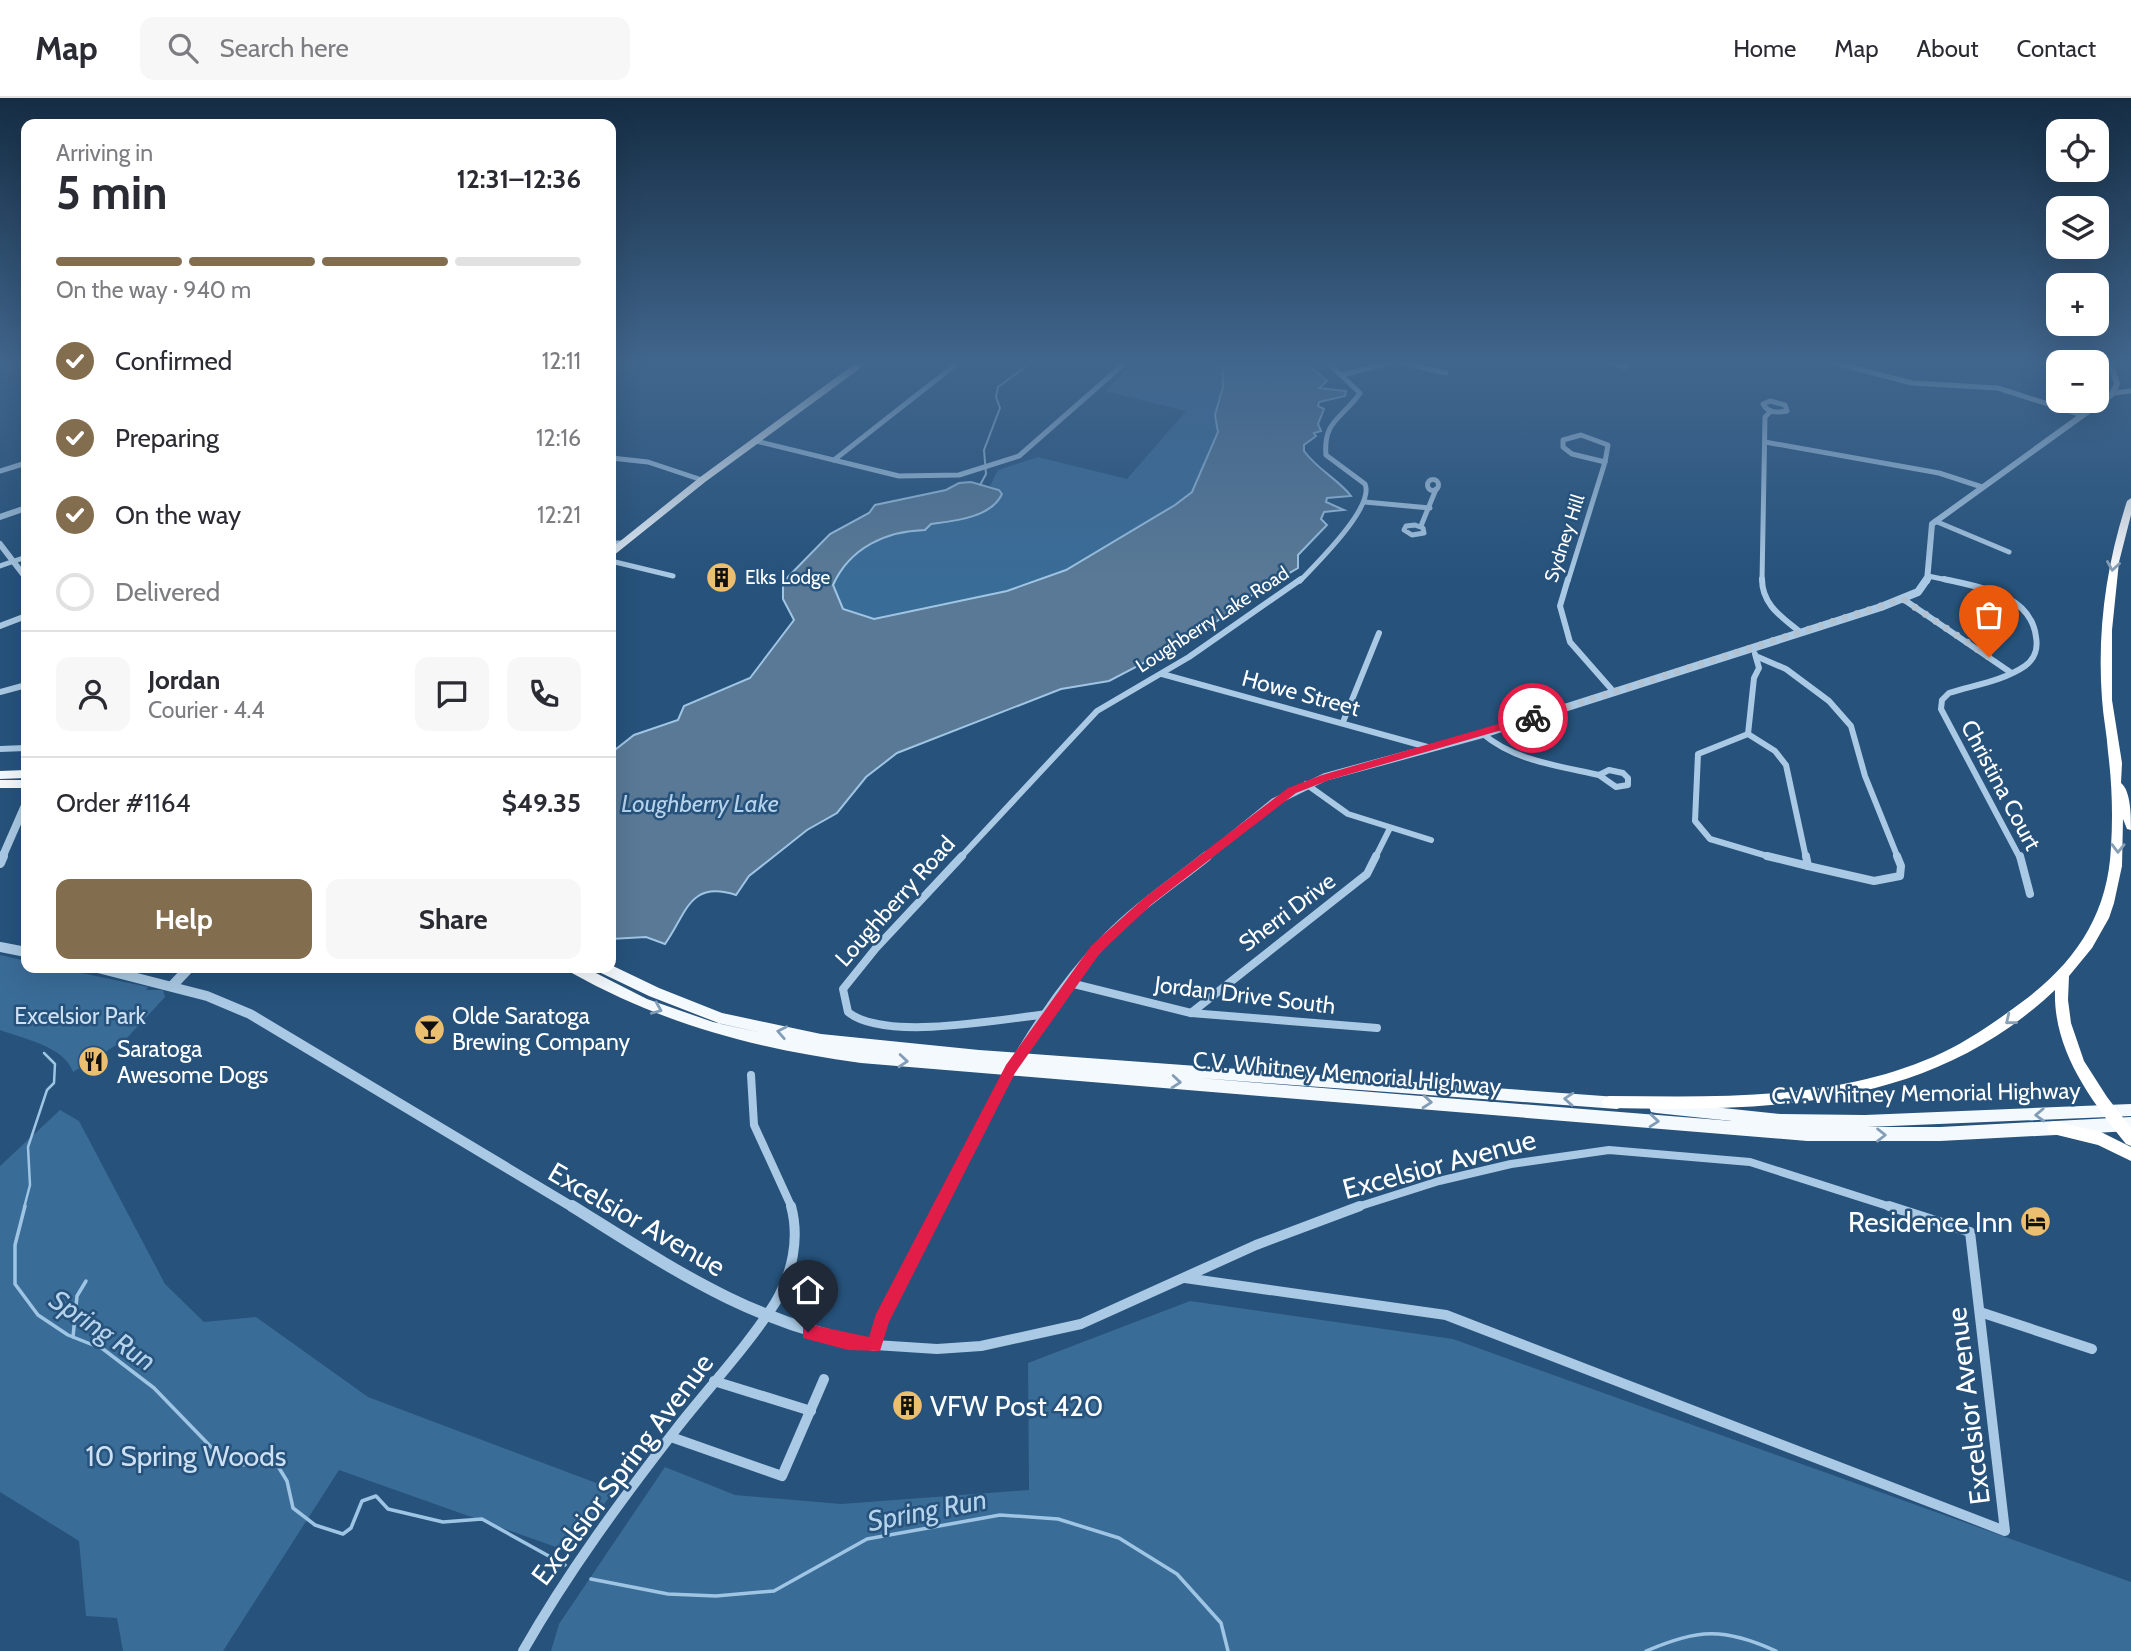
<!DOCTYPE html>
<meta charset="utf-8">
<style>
body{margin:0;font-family:Cabin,sans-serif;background:#f7f7f7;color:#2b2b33;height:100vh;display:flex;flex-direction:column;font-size:26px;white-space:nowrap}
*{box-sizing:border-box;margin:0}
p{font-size:23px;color:#7c7c81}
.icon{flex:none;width:38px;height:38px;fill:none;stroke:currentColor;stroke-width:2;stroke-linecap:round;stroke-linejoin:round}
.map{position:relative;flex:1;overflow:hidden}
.drawer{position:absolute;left:21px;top:21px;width:595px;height:854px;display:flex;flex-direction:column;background:#fff;border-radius:14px;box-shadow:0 7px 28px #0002}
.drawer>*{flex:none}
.fabs{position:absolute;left:2046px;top:21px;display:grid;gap:14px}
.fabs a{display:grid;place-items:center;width:63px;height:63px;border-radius:14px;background:#fff;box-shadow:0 7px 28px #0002;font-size:35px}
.pin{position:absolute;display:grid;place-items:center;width:60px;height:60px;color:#fff;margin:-72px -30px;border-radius:50% 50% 50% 0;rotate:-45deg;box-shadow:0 0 7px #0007}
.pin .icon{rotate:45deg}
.courier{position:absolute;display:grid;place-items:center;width:70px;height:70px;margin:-35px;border:5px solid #e11d48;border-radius:50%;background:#fff;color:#222;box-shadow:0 2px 9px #0007}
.head em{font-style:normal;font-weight:800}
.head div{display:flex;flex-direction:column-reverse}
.head{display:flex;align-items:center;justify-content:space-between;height:119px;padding:0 35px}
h1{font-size:46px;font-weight:800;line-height:52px}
.bar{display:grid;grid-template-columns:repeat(4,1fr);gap:10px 7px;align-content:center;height:84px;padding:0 35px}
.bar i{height:9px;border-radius:5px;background:#e1e1e2}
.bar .on{background:#826d4e}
.bar p{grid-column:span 4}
.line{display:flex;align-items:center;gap:18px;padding:0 35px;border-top:2px solid #e1e1e2}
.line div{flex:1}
.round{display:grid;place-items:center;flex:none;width:74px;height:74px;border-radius:14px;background:#f7f7f7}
ol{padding:0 35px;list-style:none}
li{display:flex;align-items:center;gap:21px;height:77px}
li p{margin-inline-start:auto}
li .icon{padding:7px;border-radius:50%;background:#826d4e;color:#fff;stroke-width:4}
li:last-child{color:#7c7c81}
li i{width:38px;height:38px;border:4px solid #e1e1e2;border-radius:50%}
.action{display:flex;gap:14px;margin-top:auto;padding:14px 35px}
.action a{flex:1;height:80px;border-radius:14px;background:#826d4e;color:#fff;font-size:28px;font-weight:800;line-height:80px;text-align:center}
.action a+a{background:#f7f7f7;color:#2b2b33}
header{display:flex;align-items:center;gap:42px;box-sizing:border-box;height:98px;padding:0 35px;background:#fff;border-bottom:2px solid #e1e1e2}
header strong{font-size:33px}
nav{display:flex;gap:38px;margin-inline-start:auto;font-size:24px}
.search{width:490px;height:63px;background:#f7f7f7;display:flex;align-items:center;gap:18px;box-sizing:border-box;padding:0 24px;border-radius:14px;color:#7c7c81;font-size:26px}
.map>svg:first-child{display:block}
.green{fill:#3a6c98}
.water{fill:#597996;stroke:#9fc5e4;stroke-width:2}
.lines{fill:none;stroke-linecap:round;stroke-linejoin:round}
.stream-far2{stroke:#9fc5e4;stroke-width:2}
.stream-far1{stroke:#9fc5e4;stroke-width:2.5}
.stream{stroke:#9fc5e4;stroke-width:3.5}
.minor-far3{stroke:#aac9e4;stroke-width:5}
.minor-far2{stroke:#aac9e4;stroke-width:6}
.minor-far1{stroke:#aac9e4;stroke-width:8}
.minor{stroke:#aac9e4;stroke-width:10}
.tertiary-far3{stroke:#aac9e4;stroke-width:6}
.tertiary-far2{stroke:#aac9e4;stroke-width:8}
.tertiary-far1{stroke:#aac9e4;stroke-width:10}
.tertiary{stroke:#aac9e4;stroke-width:12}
.primary{stroke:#eaf3fc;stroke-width:7}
.trunk{fill:#f4f9fe;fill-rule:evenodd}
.motorway{fill:#fff;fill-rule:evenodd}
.oneway{stroke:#88a0b6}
.oneway2{stroke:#839db6}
.route{fill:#e11d48}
.done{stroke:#b3c2d1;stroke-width:7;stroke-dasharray:0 12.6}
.labels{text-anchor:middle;stroke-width:5;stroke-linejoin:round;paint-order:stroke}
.far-street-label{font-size:19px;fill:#fff;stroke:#26527b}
.far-poi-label{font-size:19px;fill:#fff;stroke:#26527b;text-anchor:start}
.street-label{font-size:23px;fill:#fff;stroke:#26527b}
.park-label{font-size:23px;fill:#cde1f3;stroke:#26527b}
.poi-label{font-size:23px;fill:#fff;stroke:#26527b;text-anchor:start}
.water-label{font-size:24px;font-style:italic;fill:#b5d3ec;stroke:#26527b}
.near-street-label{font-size:28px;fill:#fff;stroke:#26527b}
.near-poi-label{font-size:28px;fill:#fff;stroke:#26527b;text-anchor:end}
.near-water-label{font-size:28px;font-style:italic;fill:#b5d3ec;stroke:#26527b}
.near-park-label{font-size:28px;fill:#cde1f3;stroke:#26527b}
</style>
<header>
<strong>Map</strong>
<div class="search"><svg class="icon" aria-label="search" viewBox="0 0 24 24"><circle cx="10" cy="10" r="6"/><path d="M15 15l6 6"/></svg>Search here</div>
<nav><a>Home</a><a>Map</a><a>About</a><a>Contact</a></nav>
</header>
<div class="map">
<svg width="2131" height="1553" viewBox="0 0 2131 1553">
<rect width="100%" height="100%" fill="#26527b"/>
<!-- green -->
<g class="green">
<path d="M1134,264H1222L1223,289L1215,317L1219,334L1192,394L1175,407L1066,472L1007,493L874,521L843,511L833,487C861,426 928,432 982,415L999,392L990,388L998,372L1038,359L1127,381L1186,313L1105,293Z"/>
<path d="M0,857L26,863V870H58L148,889L146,892H163L165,899L126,941L73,974C64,948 24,941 0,932Z"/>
<path d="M60,1012L79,1023L165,1186L204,1224L256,1219L368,1299L615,1392L567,1453L339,1372L223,1553H123L117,1520L86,1518L79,1443L0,1394V1068Z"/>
<path d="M1190,1203L1453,1241L2131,1484V1553H551L559,1526L665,1369L735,1397L841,1406L1029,1392L1028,1265Z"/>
</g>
<!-- water -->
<path class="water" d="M1222,264H1305L1327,283L1319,290L1346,293L1345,298L1319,304L1318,308L1324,311L1318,326L1321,333L1314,335L1316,338L1304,347V353C1318,372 1339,382 1351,398L1327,400L1326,404L1344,412L1324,414L1321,421L1327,427L1298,457V470L1255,495L1201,535L1109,583L1061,591L897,655L866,679L837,715L807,732L749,778L736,797C689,782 687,815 665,846L646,839L611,841V655L634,637L678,622L684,608L750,580L794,522L783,501V484L830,436L869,415L875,407L946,392L959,385L971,384L999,392L1002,396C991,420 953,423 931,426L925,432C887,433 850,449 833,487L843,511L874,521L1007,493L1066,472L1175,407L1192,394L1218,334L1215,317L1223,289Z"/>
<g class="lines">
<!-- stream-far2 -->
<path class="stream-far2" d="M980,387L986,376L984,352L1000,310L996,299L998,289L1032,264"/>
<!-- stream-far1 -->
<path class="stream-far1" d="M24,1110L30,1087L28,1049L47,992L54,985L55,966L44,955"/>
<!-- stream -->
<g class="stream">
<path d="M25,1108L15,1147V1186L38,1217L68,1237L103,1251L154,1290L214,1352L236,1367L276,1365L287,1383L293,1410L315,1427L343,1436L351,1430L362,1403L376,1398L388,1411L443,1424L482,1421L565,1467"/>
<path d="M73,1239L77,1198L86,1183"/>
<path d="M591,1481L668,1496L716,1498L774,1493L867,1441L1000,1417L1058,1421L1119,1440L1177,1476L1221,1525L1228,1553"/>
<path d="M1646,1553C1699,1531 1723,1529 1776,1553"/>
</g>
<!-- minor-far3 -->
<g class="minor-far3">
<path d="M1398,264L1446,275"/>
<path d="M1611,264L1624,269L1632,264"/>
<path d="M1831,264L1912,285L1998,290L2082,317"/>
<path d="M1342,277L1392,264"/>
<path d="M2113,295L2131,293"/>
<path d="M1770,303L1785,307L1787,313C1777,315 1768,315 1763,306Z"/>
<path d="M1581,337L1608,347L1605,364L1572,356L1563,349V342Z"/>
<path d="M756,343L899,378L959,377L1019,358L1126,264"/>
<path d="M1765,344L1939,375L1982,389"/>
<path d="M611,360L648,364L702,382"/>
<path d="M834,362L959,264"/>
<path d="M0,373L26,365"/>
<circle cx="1433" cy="387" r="5.5"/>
<path d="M1365,404L1430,410"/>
<path d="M1935,423L2009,454"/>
<path d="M1415,427L1423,430L1424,435L1412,437L1404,432L1406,428Z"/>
<path d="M1421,428L1436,391"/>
<path d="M611,445H621"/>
<path d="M611,463L673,478"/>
<path d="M0,468L26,459"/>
<path d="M1928,478L1952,483"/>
<path d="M1300,483C1316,466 1375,409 1365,386L1326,357C1323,322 1343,320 1360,295L1327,264"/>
<path d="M1568,483L1605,364"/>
<path d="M1762,483L1765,319L1771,313"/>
</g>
<!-- minor-far2 -->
<g class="minor-far2">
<path d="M1568,481L1560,508L1570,544L1613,593"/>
<path d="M1762,481C1762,507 1782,519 1800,534"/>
<path d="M1944,481C1979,489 2031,496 2036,539C2038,550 2035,561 2025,568C2003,583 1974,587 1949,595L1942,602L1941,611L2020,760"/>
<path d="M1903,501L2010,574"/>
<path d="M0,528L26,518"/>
<path d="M1758,559L1786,571L1829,603L1851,628L1865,678L1898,760"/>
<path d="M1162,576L1431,650"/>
<path d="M0,594L26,587"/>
<path d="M1343,624L1379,535"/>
<path d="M1483,636C1515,663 1559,668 1599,677"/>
<path d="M1748,636L1754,580L1759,570L1755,556"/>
<path d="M0,651L26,650"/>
<path d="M1609,672L1623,675L1628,680V687L1616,689L1599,677Z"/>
<path d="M1306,686L1348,716L1431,742"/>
<path d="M960,760L1097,613L1189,559L1301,481"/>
<path d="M1375,760L1389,732"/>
<path d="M1774,760L1710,741L1695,723L1698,656L1748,636L1775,653L1786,667L1806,760"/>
</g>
<!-- minor-far1 -->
<g class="minor-far1">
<path d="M962,758L876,850L843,891L848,914C885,944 1000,921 1048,916"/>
<path d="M1767,758L1808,768"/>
<path d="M1806,758L1808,768"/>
<path d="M2020,758L2030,796"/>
<path d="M1808,768L1874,783L1900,778L1901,768L1897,758"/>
<path d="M1070,885L1191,915L1377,930"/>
<path d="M1191,915L1367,776L1376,758"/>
<path d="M751,977L754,1027L792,1110"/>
<path d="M1354,1110L1439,1083L1511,1066L1609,1052L1750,1064L1894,1110"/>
</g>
<!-- minor -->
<g class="minor">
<path d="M1185,1180L1446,1217L2005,1433L1970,1134L1889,1108"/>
<path d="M1980,1214L2092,1251"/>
<path d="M875,1247L937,1251L981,1248L1081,1226L1256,1147L1360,1108"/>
<path d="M714,1283L811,1313"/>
<path d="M671,1339L782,1378L824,1281"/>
<path d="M523,1553C568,1474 621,1402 677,1330C709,1289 747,1249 775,1205C792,1176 800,1141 791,1108"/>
</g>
<!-- tertiary-far3 -->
<g class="tertiary-far3">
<path d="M0,419L26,410"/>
<path d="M0,446L26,480"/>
<path d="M1927,483L1932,426L2112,296L2117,286L2110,264"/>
</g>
<!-- tertiary-far2 -->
<g class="tertiary-far2">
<path d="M2,760L26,705"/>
<path d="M1205,760L1274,704L1325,679L1483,636L1881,509L1918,494L1927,481"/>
</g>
<!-- tertiary-far1 -->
<g class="tertiary-far1">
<path d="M0,765L3,758"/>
<path d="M0,849L26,854"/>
<path d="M98,870L207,898L250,916L574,1110"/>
<path d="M172,888L189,870"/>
<path d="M939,1110C986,1017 1034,914 1108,839C1137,809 1175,784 1207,758"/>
</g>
<!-- tertiary -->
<path class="tertiary" d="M572,1108C673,1171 755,1228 875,1247L882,1221L940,1108"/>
<!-- primary -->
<path class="primary" d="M611,455L702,382L863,264"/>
<!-- trunk -->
<g class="trunk">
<path d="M26,672V680L0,681V673Z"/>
<rect x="0" y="682" width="26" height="8"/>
<path d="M611,867L659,890L722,915L821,936L979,952L1617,999L1622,1001L1624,1005L1622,1009L1617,1011L1199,980L1732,1023L1656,1015L1651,1014L1649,1009L1651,1004L1656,1003L1781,1016L1865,1017L2131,1006V1018L1867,1029H1940L2131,1019V1033L1940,1043H1807L861,965C754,950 665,927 570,874L568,870H586L647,901L713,924L809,945L721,926L649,898L599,874L597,870H611Z"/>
</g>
<!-- motorway -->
<g class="motorway">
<path d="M2131,400V417L2119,464L2112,532V602L2122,665L2121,685C2131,693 2131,718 2131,732L2127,731L2123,721L2122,768L2114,805L2109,820L2092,850L2069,878L2068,902L2071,925L2084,963L2107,999L2131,1030V1048L2126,1046C2090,1001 2053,952 2055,892C1929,1011 1771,1013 1609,1010L1604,1008L1602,1004L1604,1000L1609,998C1717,999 1831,1003 1933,959C1965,945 1994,925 2022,904C2076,864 2108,816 2111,749C2113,718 2112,685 2108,654C2107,636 2103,619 2102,601C2097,534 2106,467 2127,403Z"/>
<path d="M2054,1023L2101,1034L2131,1049V1063L2098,1047L2049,1035L2047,1030L2049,1025Z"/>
</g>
</g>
<!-- one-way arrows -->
<defs><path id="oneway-chevron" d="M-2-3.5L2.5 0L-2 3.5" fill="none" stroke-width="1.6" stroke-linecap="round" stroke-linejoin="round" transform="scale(1.75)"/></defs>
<g class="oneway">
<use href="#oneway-chevron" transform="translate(2113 468) rotate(99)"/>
<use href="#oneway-chevron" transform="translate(2118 750) rotate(91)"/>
<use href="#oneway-chevron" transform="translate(2010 922) rotate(141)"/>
</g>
<g class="oneway2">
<use href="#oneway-chevron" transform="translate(657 911) rotate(23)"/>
<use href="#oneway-chevron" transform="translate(782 934) rotate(-169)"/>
<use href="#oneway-chevron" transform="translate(903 963) rotate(5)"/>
<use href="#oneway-chevron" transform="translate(1176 984) rotate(5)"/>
<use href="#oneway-chevron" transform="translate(1569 1001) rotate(-176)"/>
<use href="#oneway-chevron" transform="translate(1427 1004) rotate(5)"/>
<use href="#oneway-chevron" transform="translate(2040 1017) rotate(178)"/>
<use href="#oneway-chevron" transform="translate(1654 1023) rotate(5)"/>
<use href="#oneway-chevron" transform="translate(1881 1037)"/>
</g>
<!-- sky -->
<linearGradient id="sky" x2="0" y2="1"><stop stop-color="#152d44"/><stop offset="0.55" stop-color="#41668d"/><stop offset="1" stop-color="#41668d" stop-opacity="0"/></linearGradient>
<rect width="2131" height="481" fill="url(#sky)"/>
<!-- route -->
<path class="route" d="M1533,616L1538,620L1536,622L1329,682L1296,695L1152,806L1100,855L1015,975L889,1224L880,1253L848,1252L803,1240V1229L808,1226L869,1239L876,1216L1006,967L1091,848L1144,800L1288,690L1322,677Z"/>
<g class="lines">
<!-- done -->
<path class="done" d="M1533,620L1903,501L1989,559"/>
</g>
<!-- icons -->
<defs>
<symbol id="building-disc" viewBox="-11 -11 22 22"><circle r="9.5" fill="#ecbe70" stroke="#26527b"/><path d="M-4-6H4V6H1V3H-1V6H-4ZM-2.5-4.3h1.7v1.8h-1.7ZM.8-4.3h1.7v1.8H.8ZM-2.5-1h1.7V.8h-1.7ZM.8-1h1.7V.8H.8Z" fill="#111"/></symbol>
<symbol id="bar-disc" viewBox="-11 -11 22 22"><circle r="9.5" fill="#ecbe70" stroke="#26527b"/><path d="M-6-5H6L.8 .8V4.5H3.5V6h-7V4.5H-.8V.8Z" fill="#111"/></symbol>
<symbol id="restaurant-disc" viewBox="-11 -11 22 22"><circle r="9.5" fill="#ecbe70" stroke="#26527b"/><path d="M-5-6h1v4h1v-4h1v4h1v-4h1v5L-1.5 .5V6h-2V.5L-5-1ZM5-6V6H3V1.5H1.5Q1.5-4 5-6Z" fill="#111"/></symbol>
<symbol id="hotel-disc" viewBox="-11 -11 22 22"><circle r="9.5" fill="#ecbe70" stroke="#26527b"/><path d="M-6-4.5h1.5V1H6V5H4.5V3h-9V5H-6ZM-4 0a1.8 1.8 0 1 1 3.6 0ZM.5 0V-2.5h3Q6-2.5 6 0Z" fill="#111"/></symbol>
</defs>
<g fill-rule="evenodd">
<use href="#building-disc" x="704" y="462" width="35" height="35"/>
<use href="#bar-disc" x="412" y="914" width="35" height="35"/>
<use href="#restaurant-disc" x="76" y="946" width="35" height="35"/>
<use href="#hotel-disc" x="2018" y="1106" width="35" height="35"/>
<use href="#building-disc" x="890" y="1290" width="35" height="35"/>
</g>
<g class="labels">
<!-- far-street labels -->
<g class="far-street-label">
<text transform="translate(1564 440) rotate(-72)" y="7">Sydney Hill</text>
<text transform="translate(1212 521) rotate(-33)" y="7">Loughberry Lake Road</text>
</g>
<!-- far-poi labels -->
<g class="far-poi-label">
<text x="745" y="486">Elks Lodge</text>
</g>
<!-- street labels -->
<g class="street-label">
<text transform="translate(1301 595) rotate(15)" y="8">Howe Street</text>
<text transform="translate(2001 687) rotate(62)" y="8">Christina Court</text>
<text transform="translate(895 803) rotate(-48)" y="8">Loughberry Road</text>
<text transform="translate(1287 814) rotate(-37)" y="8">Sherri Drive</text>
<text transform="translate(1245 897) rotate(7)" y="8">Jordan Drive South</text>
<text transform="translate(1347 975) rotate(5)" y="8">C.V. Whitney Memorial Highway</text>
<text transform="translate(1926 995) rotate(-1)" y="8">C.V. Whitney Memorial Highway</text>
</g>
<!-- park labels -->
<g class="park-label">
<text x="80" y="926">Excelsior Park</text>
</g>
<!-- poi labels -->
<g class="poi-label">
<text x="452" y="926">Olde Saratoga<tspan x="452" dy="26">Brewing Company</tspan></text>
<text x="117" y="959">Saratoga<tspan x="117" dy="26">Awesome Dogs</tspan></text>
</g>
<!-- water labels -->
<g class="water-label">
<text x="700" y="714">Loughberry Lake</text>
</g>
<!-- near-street labels -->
<g class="near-street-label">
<text transform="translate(1439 1066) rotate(-15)" y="10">Excelsior Avenue</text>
<text transform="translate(637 1121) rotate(30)" y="10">Excelsior Avenue</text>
<text transform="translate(1968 1308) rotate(-97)" y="10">Excelsior Avenue</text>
<text transform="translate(622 1371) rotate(-53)" y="10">Excelsior Spring Avenue</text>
</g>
<!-- near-poi labels -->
<g class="near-poi-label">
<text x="2013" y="1134">Residence Inn</text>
<text x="930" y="1318" text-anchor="start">VFW Post 420</text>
</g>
<!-- near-water labels -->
<g class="near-water-label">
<text transform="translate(103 1232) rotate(34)" y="10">Spring Run</text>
<text transform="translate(927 1412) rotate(-11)" y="10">Spring Run</text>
</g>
<!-- near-park labels -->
<g class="near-park-label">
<text x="186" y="1368">10 Spring Woods</text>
</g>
</g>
</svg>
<div class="fabs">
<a><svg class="icon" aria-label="locate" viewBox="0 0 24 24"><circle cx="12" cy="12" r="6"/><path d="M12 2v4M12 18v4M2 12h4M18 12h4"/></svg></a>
<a><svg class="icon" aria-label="layers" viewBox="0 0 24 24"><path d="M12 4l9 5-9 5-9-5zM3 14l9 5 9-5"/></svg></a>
<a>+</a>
<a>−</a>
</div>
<div class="pin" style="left:1989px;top:559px;background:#ea580c"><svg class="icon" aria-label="bag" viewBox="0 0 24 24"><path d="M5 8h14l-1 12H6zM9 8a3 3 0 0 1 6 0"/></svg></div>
<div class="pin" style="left:808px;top:1234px;background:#1f2937"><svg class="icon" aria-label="home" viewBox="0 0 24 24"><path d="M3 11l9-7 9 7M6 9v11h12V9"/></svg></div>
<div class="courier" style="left:1533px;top:620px"><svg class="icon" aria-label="bike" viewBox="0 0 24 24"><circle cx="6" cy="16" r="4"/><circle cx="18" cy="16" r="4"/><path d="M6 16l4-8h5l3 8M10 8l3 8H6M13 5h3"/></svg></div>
<section class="drawer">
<div class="head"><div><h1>5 min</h1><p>Arriving in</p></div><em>12:31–12:36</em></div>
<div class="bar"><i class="on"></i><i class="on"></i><i class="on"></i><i></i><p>On the way · 940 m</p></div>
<ol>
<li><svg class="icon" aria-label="check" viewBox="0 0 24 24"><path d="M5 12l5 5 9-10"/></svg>Confirmed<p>12:11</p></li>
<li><svg class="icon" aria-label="check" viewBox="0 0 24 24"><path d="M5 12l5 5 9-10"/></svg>Preparing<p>12:16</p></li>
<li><svg class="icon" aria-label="check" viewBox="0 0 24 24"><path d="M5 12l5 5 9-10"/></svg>On the way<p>12:21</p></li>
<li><i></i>Delivered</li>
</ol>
<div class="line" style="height:126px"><a class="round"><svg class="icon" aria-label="person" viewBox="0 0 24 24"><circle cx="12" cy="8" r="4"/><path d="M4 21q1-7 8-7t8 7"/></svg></a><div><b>Jordan</b><p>Courier · 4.4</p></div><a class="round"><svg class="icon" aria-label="chat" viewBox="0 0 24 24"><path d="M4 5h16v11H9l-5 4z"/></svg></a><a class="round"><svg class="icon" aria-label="phone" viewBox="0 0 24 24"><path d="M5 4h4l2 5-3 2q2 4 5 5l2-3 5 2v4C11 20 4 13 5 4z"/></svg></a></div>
<div class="line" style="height:91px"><div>Order #1164</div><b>$49.35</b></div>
<div class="action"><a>Help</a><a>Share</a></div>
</section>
</div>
